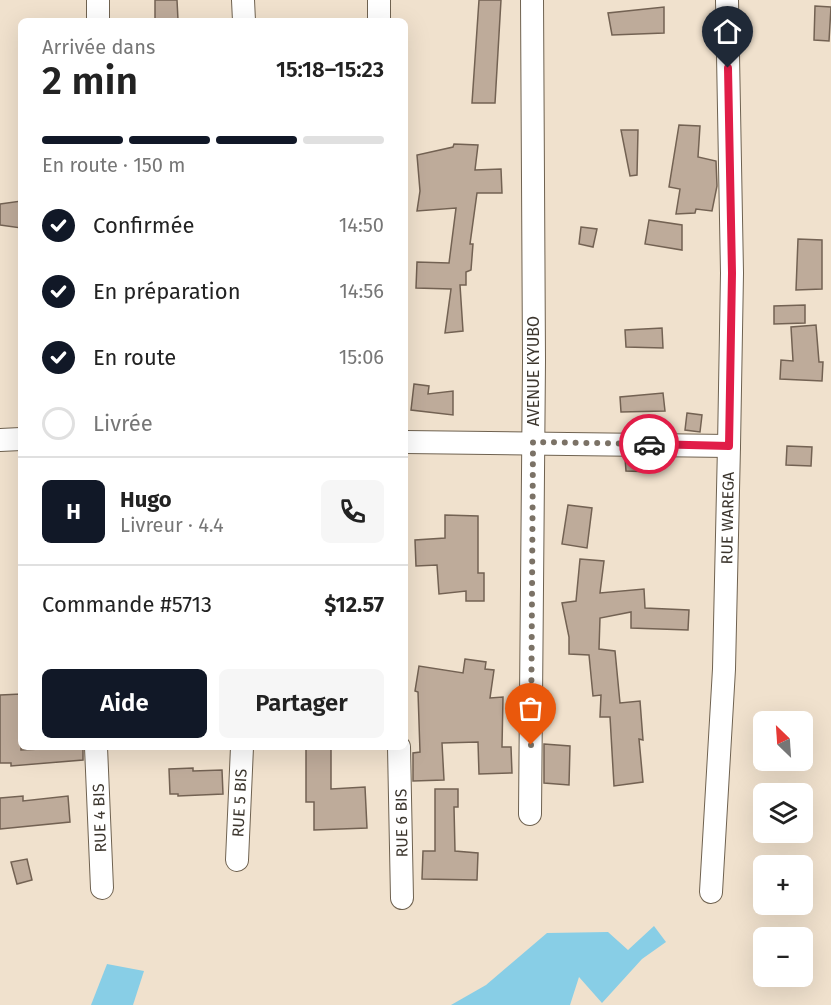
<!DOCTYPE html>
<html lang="fr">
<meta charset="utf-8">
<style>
body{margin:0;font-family:"Fira Sans",sans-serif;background:#f6f6f6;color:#222;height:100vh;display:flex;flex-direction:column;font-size:22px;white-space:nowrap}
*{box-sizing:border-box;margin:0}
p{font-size:20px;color:#767676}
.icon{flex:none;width:33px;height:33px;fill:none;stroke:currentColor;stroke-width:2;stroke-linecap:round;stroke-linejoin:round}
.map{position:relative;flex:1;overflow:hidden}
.sheet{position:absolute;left:18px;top:18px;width:390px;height:732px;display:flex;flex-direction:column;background:#fff;border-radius:9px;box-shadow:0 6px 24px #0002}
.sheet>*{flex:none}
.needle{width:39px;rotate:335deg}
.buttons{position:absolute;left:753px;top:711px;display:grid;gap:12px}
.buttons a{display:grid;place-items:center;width:60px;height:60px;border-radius:9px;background:#fff;box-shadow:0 6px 24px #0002;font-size:30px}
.pin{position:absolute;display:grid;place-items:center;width:51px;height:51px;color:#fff;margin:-62px -26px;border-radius:50% 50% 50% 0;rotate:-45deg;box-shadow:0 0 6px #0007}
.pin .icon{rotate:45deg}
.courier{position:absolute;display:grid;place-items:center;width:60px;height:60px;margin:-30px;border:4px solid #e11d48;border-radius:50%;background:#fff;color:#222;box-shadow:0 2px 8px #0007}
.head em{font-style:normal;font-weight:600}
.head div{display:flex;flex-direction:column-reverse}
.head{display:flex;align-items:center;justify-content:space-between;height:102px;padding:0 24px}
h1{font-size:39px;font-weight:600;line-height:45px}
.bar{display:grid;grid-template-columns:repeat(4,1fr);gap:9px 6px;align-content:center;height:72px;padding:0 24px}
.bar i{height:8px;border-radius:4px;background:#e0e0e0}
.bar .current{background:#111827}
.bar p{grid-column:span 4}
.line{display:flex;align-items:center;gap:15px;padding:0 24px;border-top:2px solid #e0e0e0}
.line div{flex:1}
.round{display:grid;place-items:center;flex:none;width:63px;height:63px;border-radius:9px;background:#f6f6f6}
ol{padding:0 24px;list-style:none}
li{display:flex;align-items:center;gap:18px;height:66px}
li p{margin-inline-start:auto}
li .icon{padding:6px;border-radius:50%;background:#111827;color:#fff;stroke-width:4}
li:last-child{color:#767676}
li i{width:33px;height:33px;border:3px solid #e0e0e0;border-radius:50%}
.primary-button{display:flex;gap:12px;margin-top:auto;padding:12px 24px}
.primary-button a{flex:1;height:69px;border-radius:9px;background:#111827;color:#fff;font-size:24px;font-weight:600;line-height:69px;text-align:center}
.primary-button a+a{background:#f6f6f6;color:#222}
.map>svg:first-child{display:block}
.water{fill:#88cee6}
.building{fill:#beab9a;stroke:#736253;stroke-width:1.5}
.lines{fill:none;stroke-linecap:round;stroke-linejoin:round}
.street-casing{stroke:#6f6250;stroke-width:24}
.street{stroke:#fff;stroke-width:22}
.done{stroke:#7b7266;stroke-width:6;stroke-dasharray:0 10.8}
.route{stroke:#e11d48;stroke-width:8}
.labels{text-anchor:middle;stroke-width:6;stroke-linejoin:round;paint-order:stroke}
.street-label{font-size:16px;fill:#3c362e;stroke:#fff}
</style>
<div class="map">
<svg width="831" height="1005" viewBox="0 0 831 1005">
<rect width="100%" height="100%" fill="#f0e1cd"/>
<!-- water -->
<g class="water">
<path d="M654,926L666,942L642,959L602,1003L579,977L570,1005H451L486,985L547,933L608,932L628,950Z"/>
<path d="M107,964L144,971L133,1005H91Z"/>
</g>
<!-- building -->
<g class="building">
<path d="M155,0H177L178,20H155Z"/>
<path d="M479,0H501L495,103H472Z"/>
<path d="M815,6L831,7L829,41L814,40Z"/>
<path d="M664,7V33L612,35L608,13Z"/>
<path d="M679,125L700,126L698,157L716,161L717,186L712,211L696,209L695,213L676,214L680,189L669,187Z"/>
<path d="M621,130H638L637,175L630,176Z"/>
<path d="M454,144L478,145L475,170L501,169L502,193H477L470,244H473L471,270L466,272V285H460L463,331L445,333L451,289L416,288L417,262L449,263L456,208L417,211L420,191L417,155L453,147Z"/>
<path d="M21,201V228L0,225V204Z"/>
<path d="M649,220L682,225V250L645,244Z"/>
<path d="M581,227L597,229L593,247L579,244Z"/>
<path d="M798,239L822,240V289L796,290Z"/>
<path d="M805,305V323L774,324V306Z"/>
<path d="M816,325L819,362H823L822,381L780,379L781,360L793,361L791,327Z"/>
<path d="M662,328L663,348L626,347L625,330Z"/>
<path d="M414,384L429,386L428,394L453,391V415L411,410Z"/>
<path d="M663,393L665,411L621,412L620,397Z"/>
<path d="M687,413L702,415L700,432L685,430Z"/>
<path d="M787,446L812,447L811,466L786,465Z"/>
<path d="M625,458L652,459L653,472L626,471Z"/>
<path d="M568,505L592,508L587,548L562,544Z"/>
<path d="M445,515L478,516V573H484V601H466V591L439,594L437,565L416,566L415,540L445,538Z"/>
<path d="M580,559L604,561L600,593L644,589L645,608L689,610L688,630L631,628V612L600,618L599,649L615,651L620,703L640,701L643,740L639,739L643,782L614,786L610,717H600L601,695L593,696L589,655L569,654V637L562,603L576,601Z"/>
<path d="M465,659L486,662L485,669L494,670L490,698L503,697L502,747H511L512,773L479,774L478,742L442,743L444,780L413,781V753L420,752L418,692L415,691L419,666L463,673Z"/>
<path d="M21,694V750L83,747V760L11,766V763H0V695Z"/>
<path d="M544,744L570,746L569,785L544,783Z"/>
<path d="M306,749H331V789L365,787L367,828L314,830V802H306Z"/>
<path d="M193,768V771L222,770L223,794L178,796V794H170L169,769Z"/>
<path d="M435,789H458V807H454L455,851L478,853L477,880L422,879L423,851H435Z"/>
<path d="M23,796V801L68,796L70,822L0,829V798Z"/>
<path d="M27,859L32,880L17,884L11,862Z"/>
</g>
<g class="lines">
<defs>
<g id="street">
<path d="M98,0V21"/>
<path d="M243,0L244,21"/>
<path d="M379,0V21"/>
<path d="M0,440L21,439"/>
<path d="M405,442L729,446"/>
<path d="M96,747L102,888"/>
<path d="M399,747L402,898"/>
<path d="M530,814L534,360L532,0"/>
<path d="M237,860L242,747"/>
<path d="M711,892L724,669L729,446L732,273L727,0"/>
</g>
</defs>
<!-- street casing -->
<use href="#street" class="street-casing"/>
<!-- street -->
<use href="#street" class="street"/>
</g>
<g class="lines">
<!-- done -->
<path class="done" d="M531,745L533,442L649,444"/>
<!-- route -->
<path class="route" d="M649,444L729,446L732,273L728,68"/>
</g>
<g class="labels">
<!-- street labels -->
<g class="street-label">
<text transform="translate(533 371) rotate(-90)" y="6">AVENUE KYUBO</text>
<text transform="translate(727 518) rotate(-89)" y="6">RUE WAREGA</text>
<text transform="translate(239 803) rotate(-87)" y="6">RUE 5 BIS</text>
<text transform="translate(99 818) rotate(-92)" y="6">RUE 4 BIS</text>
<text transform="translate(401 823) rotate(-91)" y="6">RUE 6 BIS</text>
</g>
</g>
</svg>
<div class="buttons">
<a><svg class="needle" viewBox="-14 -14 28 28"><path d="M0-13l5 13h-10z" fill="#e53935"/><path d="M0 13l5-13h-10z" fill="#767676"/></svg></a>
<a><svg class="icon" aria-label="layers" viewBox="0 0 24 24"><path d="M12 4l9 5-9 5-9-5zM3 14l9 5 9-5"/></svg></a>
<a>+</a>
<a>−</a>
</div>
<div class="pin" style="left:531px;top:745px;background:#ea580c"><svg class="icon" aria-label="bag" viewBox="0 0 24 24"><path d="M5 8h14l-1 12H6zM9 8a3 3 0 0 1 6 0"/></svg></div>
<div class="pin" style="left:728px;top:68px;background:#1f2937"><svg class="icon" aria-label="home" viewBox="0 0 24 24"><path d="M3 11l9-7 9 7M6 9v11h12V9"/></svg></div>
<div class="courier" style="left:649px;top:444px"><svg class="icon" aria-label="car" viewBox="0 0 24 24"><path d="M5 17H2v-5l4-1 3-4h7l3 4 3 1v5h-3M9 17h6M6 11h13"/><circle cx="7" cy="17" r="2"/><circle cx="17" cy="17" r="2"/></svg></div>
<section class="sheet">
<div class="head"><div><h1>2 min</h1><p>Arrivée dans</p></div><em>15:18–15:23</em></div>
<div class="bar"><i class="current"></i><i class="current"></i><i class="current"></i><i></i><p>En route · 150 m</p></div>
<ol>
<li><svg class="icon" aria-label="check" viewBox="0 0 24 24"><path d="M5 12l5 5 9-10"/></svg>Confirmée<p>14:50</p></li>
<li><svg class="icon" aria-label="check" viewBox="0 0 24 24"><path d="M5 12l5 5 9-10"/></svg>En préparation<p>14:56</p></li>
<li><svg class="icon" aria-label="check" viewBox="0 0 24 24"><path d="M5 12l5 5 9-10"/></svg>En route<p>15:06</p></li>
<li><i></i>Livrée</li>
</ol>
<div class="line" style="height:108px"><b class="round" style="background:#111827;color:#fff">H</b><div><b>Hugo</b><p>Livreur · 4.4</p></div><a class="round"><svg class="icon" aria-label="phone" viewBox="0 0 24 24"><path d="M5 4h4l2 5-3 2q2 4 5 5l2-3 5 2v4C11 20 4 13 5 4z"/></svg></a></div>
<div class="line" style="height:78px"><div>Commande #5713</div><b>$12.57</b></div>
<div class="primary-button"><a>Aide</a><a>Partager</a></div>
</section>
</div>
